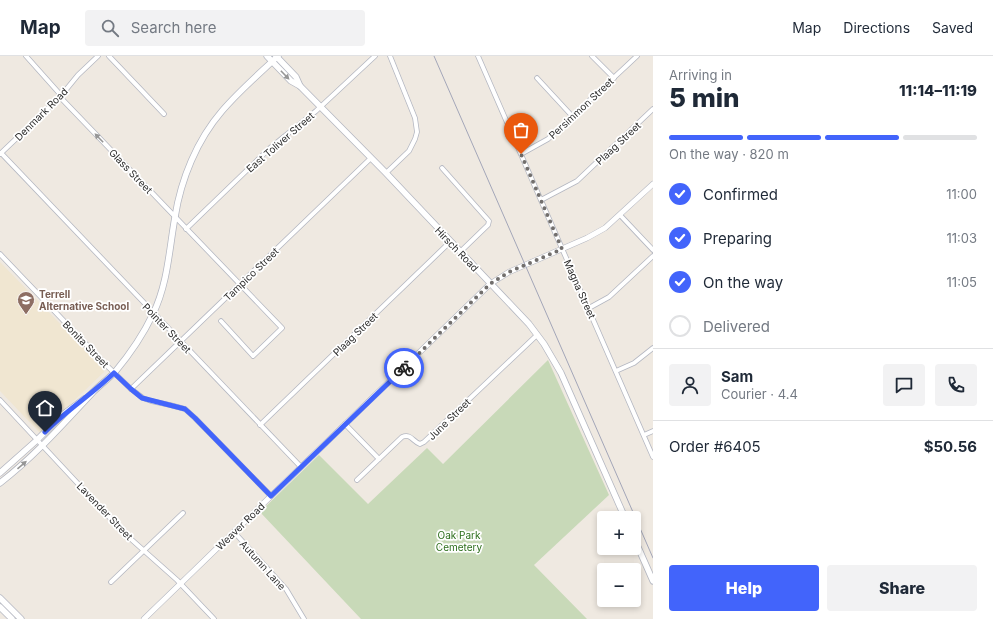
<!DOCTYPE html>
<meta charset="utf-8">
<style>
body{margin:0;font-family:Inter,sans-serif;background:#f2f2f3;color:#1f2937;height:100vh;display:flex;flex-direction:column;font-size:15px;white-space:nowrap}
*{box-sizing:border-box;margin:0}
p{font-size:13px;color:#747a83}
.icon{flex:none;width:22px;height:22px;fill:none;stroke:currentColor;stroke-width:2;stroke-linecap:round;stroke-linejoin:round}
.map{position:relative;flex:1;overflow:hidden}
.sheet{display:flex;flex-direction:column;background:#fff;width:340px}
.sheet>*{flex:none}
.tools{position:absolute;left:597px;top:455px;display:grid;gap:8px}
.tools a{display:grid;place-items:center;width:44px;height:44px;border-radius:4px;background:#fff;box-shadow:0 2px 6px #0003;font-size:20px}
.pin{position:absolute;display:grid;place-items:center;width:34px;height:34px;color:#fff;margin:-41px -17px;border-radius:50% 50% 50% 0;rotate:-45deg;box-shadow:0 0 4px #0007}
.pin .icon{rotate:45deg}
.courier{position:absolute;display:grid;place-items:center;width:40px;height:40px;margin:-20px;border:3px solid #4264fb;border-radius:50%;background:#fff;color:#222;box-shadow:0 1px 5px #0007}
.overview em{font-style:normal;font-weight:800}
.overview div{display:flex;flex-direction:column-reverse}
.overview{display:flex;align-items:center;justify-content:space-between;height:68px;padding:0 16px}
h1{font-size:26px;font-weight:800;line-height:30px}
.bar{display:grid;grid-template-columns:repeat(4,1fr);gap:6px 4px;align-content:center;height:48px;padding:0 16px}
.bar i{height:5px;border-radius:3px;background:#e0e1e3}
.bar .active{background:#4264fb}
.bar p{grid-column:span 4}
.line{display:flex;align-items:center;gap:10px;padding:0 16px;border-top:1px solid #e0e1e3}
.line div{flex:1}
.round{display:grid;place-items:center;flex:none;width:42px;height:42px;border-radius:4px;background:#f2f2f3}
ol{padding:0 16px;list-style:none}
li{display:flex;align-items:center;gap:12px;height:44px}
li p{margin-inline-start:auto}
li .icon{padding:4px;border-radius:50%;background:#4264fb;color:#fff;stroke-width:4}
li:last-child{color:#747a83}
li i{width:22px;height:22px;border:2px solid #e0e1e3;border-radius:50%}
.action{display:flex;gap:8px;margin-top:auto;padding:8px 16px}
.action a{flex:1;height:46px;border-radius:4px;background:#4264fb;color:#fff;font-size:16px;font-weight:800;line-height:46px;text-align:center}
.action a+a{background:#f2f2f3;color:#1f2937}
header{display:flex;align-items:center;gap:24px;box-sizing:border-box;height:56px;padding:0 20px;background:#fff;border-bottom:1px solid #e0e1e3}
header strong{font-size:19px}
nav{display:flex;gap:22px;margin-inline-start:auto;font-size:14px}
.search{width:280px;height:36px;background:#f2f2f3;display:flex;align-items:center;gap:10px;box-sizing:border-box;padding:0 14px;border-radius:4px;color:#747a83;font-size:15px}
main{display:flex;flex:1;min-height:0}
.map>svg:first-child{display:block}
.education{fill:#f0e6d1}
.cemetery{fill:#c8d9b8}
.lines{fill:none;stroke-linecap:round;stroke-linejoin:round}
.minor-casing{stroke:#b4b7c1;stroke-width:5.5}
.tertiary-casing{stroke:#b4b7c1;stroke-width:6}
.secondary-casing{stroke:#b4b7c1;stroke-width:7}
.minor{stroke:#fff;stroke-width:4}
.tertiary{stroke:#fff;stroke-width:5}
.secondary{stroke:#fff;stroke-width:5.5}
.rail{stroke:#a3a6b8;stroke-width:1}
.oneway{fill:#969696}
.done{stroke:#726f6d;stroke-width:4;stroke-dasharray:0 7.2}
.route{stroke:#4264fb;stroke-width:5}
.labels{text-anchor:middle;stroke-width:3.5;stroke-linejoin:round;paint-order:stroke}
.street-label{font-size:10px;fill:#2e2e2e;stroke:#fff}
.education-label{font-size:10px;font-weight:bold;fill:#785e54;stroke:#fff;text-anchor:start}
.park-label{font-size:10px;fill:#2c6e1b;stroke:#fff}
</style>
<header>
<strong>Map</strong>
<div class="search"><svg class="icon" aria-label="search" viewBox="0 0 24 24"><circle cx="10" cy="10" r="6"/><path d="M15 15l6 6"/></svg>Search here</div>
<nav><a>Map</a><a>Directions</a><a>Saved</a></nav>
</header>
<main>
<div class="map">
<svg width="653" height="563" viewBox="0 0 653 563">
<rect width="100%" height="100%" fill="#efe9e1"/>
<!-- education -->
<path class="education" d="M0,206L103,312L104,316L40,377L0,335Z"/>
<!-- cemetery -->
<path class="cemetery" d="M548,304L609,439L534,509L587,563H361L260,456L319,399L368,448L427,392L443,408Z"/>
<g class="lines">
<defs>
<g id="minor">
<path d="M26,0L59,37L60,41L282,272L253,300L221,265"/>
<path d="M109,0L164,58"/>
<path d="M478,0L653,401"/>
<path d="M592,0L614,22"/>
<path d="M537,22L573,61"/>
<path d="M1,97L301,411"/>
<path d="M0,98L60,41L78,19L98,0"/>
<path d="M521,98L548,83L637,0"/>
<path d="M442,112L489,165L488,169L460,196"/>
<path d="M386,117L409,95L415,83L417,76L415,62L390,0"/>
<path d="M541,144L577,125L653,53"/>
<path d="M620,159L653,194"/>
<path d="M186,173L270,92L316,55L375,0"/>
<path d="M0,198L103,306L131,333L143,342L151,345L170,349L185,353L195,362L271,440"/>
<path d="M589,252L609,241L653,200"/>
<path d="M616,315L634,307L653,292"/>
<path d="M131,333L371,102"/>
<path d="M0,344L123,476L177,524L214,563"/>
<path d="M345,368L379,403"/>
<path d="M260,369L450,186"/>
<path d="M644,379L653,375"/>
<path d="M357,424L402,381C411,377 413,386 420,388L424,386L537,279"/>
<path d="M234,476L286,533L304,563"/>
<path d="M111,526L183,457"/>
</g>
<path id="tertiary" d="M144,563L490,228L509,216L587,182L605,172L653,128"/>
<g id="secondary">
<path d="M267,0L291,25L300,30L386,117L529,268L544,288L561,317L625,462"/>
<path d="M276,0L296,21L300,30"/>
<path d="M0,417L37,384L61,360L84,343"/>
<path d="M0,427C35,400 63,368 93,336C100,329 108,323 115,316C130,298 143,279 153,258C168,227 169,194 175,161C181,123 197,84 222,55C239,35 259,18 278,0"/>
<path d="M634,482L653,525"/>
<path d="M0,542L21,563"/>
<path d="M0,551L12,563"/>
</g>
</defs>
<!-- minor casing -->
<use href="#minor" class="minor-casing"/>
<!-- tertiary casing -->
<use href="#tertiary" class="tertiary-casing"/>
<!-- secondary casing -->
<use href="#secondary" class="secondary-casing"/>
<!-- minor -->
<use href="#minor" class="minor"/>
<!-- tertiary -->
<use href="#tertiary" class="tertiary"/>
<!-- secondary -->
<use href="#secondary" class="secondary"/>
<!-- rail -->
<path class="rail" d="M434,0L653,502"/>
</g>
<!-- one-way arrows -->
<defs><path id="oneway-solid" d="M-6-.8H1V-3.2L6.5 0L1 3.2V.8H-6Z"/></defs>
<g class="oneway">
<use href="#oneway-solid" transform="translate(285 19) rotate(46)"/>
<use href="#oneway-solid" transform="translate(99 82) rotate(-134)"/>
<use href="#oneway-solid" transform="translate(22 409) rotate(-41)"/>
</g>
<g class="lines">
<!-- done -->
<path class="done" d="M404,312L490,228L509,216L562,193L521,98"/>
<!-- route -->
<path class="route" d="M45,376C67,354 92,338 114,317L131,333L142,342L185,353L195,362L271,440L404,312"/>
</g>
<!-- icons -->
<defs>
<symbol id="school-pin" viewBox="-11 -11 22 30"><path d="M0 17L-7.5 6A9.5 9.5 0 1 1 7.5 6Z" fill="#8d6e63" stroke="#fff"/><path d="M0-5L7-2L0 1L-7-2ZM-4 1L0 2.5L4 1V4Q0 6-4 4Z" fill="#fff"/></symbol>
</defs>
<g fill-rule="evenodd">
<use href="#school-pin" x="16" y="234" width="20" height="27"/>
</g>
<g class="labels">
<!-- street labels -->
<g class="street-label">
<text transform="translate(581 52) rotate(-43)" y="4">Persimmon Street</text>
<text transform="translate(41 58) rotate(-45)" y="4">Denmark Road</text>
<text transform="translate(280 86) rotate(-41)" y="4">East Toliver Street</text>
<text transform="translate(618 87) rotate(-43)" y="4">Plaag Street</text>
<text transform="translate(131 115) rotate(46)" y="4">Glass Street</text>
<text transform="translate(457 193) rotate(46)" y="4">Hirsch Road</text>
<text transform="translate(251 218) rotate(-44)" y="4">Tampico Street</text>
<text transform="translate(580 233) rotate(66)" y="4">Magna Street</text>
<text transform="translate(167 272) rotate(46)" y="4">Pointer Street</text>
<text transform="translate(355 278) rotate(-44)" y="4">Plaag Street</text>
<text transform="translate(86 288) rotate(46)" y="4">Bonita Street</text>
<text transform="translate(449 363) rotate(-44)" y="4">June Street</text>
<text transform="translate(105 455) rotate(46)" y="4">Lavender Street</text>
<text transform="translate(240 470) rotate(-44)" y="4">Weaver Road</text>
<text transform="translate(263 509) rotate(48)" y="4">Autumn Lane</text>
</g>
<!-- education labels -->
<g class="education-label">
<text x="39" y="242">Terrell<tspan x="39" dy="12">Alternative School</tspan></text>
</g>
<!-- park labels -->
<g class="park-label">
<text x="459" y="483">Oak Park<tspan x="459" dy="12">Cemetery</tspan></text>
</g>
</g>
</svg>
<div class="tools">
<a>+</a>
<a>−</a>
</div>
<div class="pin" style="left:521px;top:98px;background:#ea580c"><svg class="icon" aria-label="bag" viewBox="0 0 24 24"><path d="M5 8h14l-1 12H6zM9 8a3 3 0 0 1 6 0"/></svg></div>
<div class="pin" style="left:45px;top:376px;background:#1f2937"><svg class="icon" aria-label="home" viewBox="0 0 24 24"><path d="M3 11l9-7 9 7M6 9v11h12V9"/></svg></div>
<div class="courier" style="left:404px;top:312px"><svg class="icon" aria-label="bike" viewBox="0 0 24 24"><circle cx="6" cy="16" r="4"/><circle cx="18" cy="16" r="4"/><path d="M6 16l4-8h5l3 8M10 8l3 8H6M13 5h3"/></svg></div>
</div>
<section class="sheet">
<div class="overview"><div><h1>5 min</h1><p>Arriving in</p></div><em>11:14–11:19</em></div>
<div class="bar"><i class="active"></i><i class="active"></i><i class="active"></i><i></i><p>On the way · 820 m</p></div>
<ol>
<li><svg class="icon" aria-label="check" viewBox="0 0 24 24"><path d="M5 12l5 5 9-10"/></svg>Confirmed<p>11:00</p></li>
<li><svg class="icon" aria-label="check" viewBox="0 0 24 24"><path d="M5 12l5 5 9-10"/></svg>Preparing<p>11:03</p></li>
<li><svg class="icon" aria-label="check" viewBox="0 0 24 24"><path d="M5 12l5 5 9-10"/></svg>On the way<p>11:05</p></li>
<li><i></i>Delivered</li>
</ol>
<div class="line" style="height:72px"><a class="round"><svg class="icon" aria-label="person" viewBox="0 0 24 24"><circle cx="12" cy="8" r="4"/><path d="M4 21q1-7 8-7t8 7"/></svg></a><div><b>Sam</b><p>Courier · 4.4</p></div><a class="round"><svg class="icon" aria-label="chat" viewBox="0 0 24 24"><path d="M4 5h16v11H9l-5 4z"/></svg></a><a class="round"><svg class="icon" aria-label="phone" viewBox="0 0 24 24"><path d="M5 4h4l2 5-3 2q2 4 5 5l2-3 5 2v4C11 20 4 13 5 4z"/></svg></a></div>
<div class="line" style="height:52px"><div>Order #6405</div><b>$50.56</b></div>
<div class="action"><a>Help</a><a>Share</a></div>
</section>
</main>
